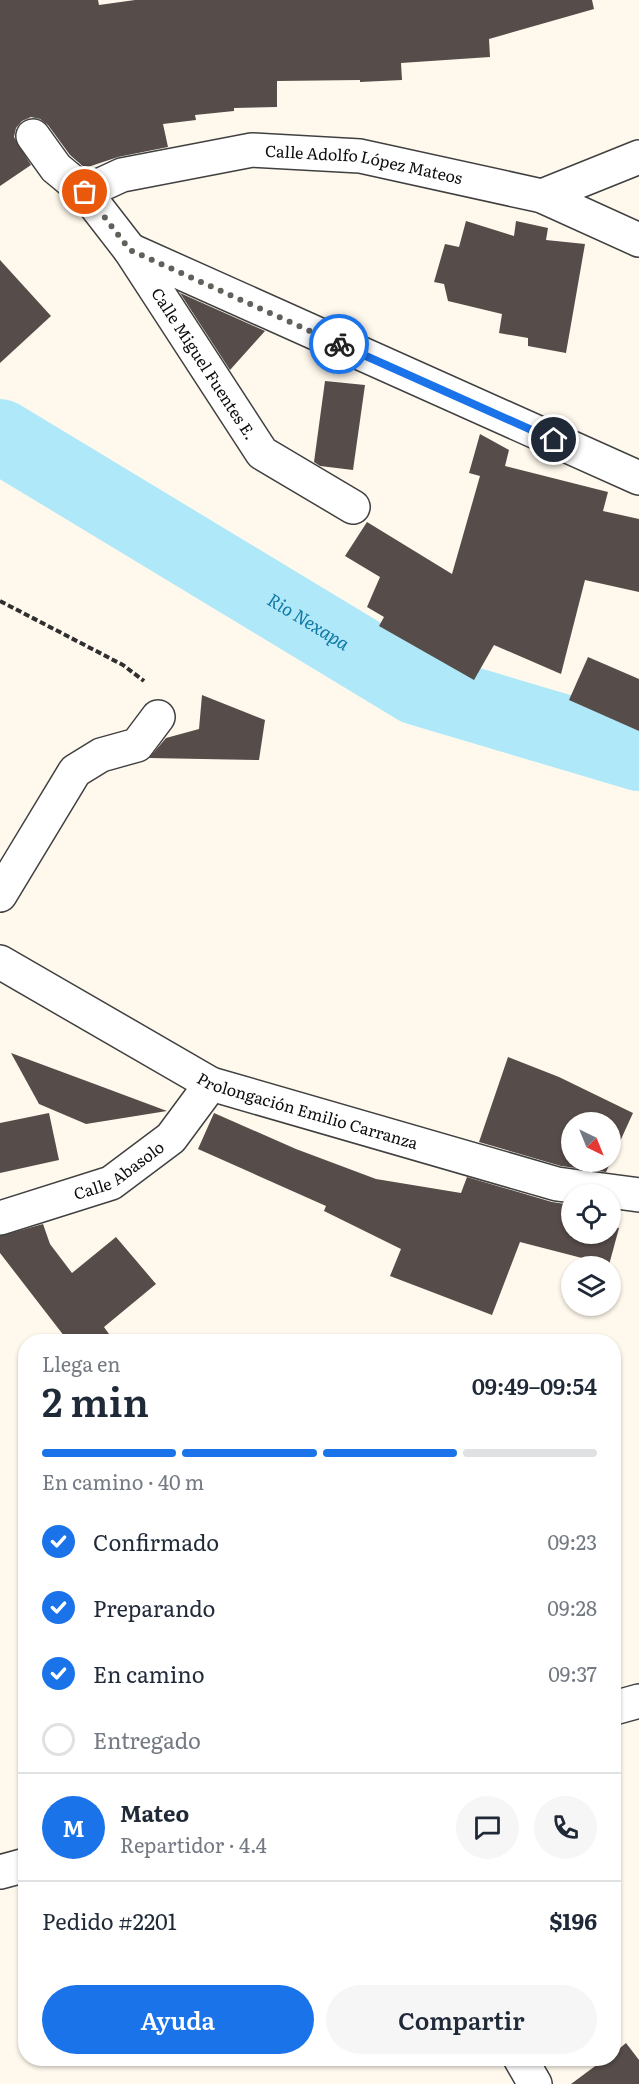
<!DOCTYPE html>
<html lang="es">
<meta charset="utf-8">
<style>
body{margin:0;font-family:Literata,serif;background:#f6f6f7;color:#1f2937;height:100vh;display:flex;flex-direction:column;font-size:22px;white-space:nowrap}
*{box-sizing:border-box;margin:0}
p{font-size:20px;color:#747a83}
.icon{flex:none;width:33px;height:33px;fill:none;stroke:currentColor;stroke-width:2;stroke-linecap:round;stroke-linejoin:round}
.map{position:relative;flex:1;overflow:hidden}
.details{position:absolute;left:18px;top:1334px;width:603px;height:732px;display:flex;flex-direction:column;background:#fff;border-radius:24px;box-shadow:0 2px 4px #0004}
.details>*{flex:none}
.needle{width:39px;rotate:137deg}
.buttons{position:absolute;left:561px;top:1112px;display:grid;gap:12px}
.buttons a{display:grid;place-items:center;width:60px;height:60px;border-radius:50%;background:#fff;box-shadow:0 2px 4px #0004;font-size:30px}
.pin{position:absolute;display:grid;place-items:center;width:51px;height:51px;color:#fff;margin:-26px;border:3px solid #fff;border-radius:50%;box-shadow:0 2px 6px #0007}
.courier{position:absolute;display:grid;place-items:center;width:60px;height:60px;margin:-30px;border:4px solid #1a73e8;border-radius:50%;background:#fff;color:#222;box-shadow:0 2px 8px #0007}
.head em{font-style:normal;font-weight:600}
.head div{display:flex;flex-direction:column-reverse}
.head{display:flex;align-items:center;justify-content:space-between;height:102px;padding:0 24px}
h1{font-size:39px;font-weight:600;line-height:45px}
.bar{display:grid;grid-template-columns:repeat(4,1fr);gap:9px 6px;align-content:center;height:72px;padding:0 24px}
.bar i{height:8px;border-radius:4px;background:#e0e1e3}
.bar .selected{background:#1a73e8}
.bar p{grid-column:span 4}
.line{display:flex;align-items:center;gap:15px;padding:0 24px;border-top:2px solid #e0e1e3}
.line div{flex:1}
.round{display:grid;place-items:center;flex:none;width:63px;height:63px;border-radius:32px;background:#f6f6f7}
ol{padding:0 24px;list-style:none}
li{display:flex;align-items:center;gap:18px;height:66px}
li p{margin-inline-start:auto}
li .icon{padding:6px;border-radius:50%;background:#1a73e8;color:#fff;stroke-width:4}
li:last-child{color:#747a83}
li i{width:33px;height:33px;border:3px solid #e0e1e3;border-radius:50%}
.cta{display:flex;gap:12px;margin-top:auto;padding:12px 24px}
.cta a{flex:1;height:69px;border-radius:36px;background:#1a73e8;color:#fff;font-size:24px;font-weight:600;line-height:69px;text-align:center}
.cta a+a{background:#f6f6f7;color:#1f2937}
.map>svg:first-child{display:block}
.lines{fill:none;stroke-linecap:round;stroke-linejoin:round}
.river{stroke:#aee8f9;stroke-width:74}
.building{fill:#564c49;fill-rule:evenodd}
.minor-casing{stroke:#404040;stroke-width:36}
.path{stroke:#2f2f2f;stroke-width:4;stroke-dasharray:6 3;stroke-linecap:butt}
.minor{stroke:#fff;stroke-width:33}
.done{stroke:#62605b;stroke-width:6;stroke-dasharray:0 10.8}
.route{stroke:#1a73e8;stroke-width:8}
.labels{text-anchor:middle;stroke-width:6;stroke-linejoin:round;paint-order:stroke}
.street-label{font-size:16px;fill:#0d0d0d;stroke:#fff}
.water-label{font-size:18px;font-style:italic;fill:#1079a5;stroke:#fff}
</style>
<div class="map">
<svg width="639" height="2084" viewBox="0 0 639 2084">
<rect width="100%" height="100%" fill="#fff9ed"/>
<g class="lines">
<!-- river -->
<path class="river" id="s1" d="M0,436L417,688L639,754"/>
</g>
<!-- building -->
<g class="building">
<path d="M0,0H98L99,5L135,0H592L594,9L489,39L490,57L401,63L402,80L360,82V80L277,81V107L234,108V111L195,115L196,120L163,124L168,147L118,157L85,168L70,155L48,125L40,119L31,117L22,121L16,128L14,137L31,165L0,186Z"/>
<path d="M466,221L514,236L516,221L548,228L546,240L585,244L566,353L528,346V338L499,333L502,314L448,301L444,284L434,282L445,244L459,247Z"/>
<path d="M0,260L51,316L0,363Z"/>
<path d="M180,293L265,331L230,370Z"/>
<path d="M325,381L365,385L353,470L320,466L314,462Z"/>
<path d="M480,434L509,450L505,466L608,492L603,511L639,519V592L585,580L561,674L494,645L474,680L379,626L384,617L367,607L380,577L345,556L367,522L452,574L480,476L469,473Z"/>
<path d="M588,657L639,679V731L569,700Z"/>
<path d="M202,695L265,720L259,760L149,758L166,738L199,729Z"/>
<path d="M11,1053L100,1086L167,1111L86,1124L39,1104Z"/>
<path d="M508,1057L559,1077L633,1113L606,1172L561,1166L479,1142ZM572,1122H610V1161H572Z"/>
<path d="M49,1113L59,1160L0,1173V1123Z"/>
<path d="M214,1113L296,1149L376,1179L461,1193L467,1177L552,1202L572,1205V1233H610V1226L619,1228L609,1265L520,1242L492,1315L390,1276L401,1249L324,1211L326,1206L198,1149Z"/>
<path d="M43,1224L50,1244L72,1273L116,1237L156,1284L104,1327L114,1341H68L0,1253V1236Z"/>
<path d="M626,2043L639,2060V2084H571L606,2058H614V2053Z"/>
</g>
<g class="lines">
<defs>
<g id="minor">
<path id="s2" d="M33,136L56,168L85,192L130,250L262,453L353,507"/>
<path id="s3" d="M85,192L122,175L252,150L360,156L542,196L639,240"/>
<path d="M542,196L639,157"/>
<path d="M130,250L639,478"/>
<path d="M0,895L75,771L101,755L137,745L158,717"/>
<path id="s4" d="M0,962L211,1084L557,1184L639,1195"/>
<path id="s5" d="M0,1218L111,1183L171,1138L211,1084"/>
<path d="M614,1708L639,1701"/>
<path d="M0,1872L26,1865"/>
<path d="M520,2058L535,2084"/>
</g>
</defs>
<!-- minor casing -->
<use href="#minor" class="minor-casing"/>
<!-- path -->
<path class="path" d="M0,601L123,665L144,681"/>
<!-- minor -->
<use href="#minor" class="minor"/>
</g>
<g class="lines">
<!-- done -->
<path class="done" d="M85,192L130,250L339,344"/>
<!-- route -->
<path class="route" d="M339,344L554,440"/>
</g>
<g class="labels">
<!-- street labels -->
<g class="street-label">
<text dy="6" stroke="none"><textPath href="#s3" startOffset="286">Calle Adolfo López Mateos</textPath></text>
<text dy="6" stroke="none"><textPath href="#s2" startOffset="286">Calle Miguel Fuentes E.</textPath></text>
<text dy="6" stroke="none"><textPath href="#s4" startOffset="344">Prolongación Emilio Carranza</textPath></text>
<text dy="6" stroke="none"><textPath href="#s5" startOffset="129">Calle Abasolo</textPath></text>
</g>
<!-- water labels -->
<g class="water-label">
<text dy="6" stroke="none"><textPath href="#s1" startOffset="360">Rio Nexapa</textPath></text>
</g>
</g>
</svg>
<div class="buttons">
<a><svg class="needle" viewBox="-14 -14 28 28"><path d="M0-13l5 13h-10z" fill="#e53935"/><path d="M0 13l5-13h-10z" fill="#747a83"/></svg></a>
<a><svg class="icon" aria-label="locate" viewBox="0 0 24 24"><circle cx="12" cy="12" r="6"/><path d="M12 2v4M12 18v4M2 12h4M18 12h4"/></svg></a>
<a><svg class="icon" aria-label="layers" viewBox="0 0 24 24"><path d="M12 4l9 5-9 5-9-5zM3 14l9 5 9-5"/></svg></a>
</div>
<div class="pin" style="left:85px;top:192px;background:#ea580c"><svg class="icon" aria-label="bag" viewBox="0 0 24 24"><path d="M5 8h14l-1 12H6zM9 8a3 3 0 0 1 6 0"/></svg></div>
<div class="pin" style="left:554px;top:440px;background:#1f2937"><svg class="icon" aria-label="home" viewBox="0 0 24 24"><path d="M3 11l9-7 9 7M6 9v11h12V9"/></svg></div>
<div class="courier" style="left:339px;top:344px"><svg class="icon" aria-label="bike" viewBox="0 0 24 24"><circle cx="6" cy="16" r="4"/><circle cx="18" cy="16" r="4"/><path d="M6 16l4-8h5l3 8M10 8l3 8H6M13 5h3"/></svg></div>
<section class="details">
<div class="head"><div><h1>2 min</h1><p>Llega en</p></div><em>09:49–09:54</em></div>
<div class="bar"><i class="selected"></i><i class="selected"></i><i class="selected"></i><i></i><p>En camino · 40 m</p></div>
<ol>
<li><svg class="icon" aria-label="check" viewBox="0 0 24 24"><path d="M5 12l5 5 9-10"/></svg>Confirmado<p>09:23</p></li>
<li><svg class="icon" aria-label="check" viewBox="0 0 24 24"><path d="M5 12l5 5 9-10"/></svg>Preparando<p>09:28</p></li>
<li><svg class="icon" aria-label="check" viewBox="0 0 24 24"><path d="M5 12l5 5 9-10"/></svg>En camino<p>09:37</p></li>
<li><i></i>Entregado</li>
</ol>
<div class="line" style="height:108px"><b class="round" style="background:#1a73e8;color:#fff">M</b><div><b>Mateo</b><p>Repartidor · 4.4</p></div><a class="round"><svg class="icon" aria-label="chat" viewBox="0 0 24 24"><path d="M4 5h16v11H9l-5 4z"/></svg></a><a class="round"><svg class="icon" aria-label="phone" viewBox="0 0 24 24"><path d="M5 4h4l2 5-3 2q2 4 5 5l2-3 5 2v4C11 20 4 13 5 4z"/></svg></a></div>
<div class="line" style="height:78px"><div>Pedido #2201</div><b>$196</b></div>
<div class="cta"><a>Ayuda</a><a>Compartir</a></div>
</section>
</div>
